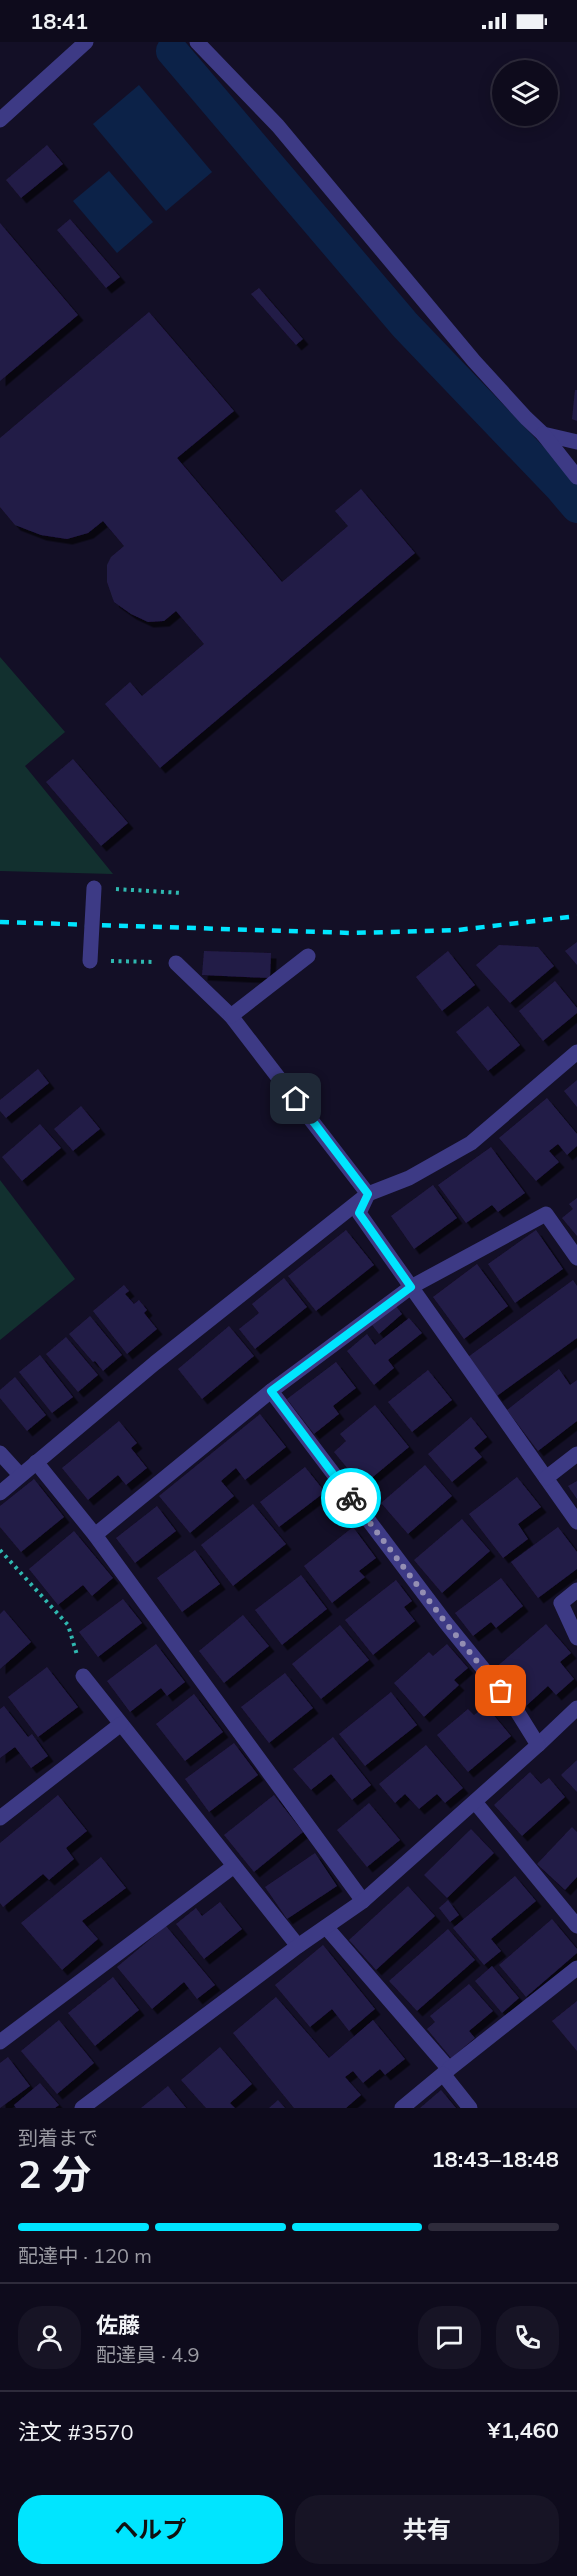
<!DOCTYPE html>
<html lang="ja">
<meta charset="utf-8">
<style>
body{margin:0;font-family:Mulish,"Noto Sans JP",sans-serif;background:#171425;color:#f1f3f6;height:100vh;display:flex;flex-direction:column;font-size:22px;white-space:nowrap}
*{box-sizing:border-box;margin:0}
p{font-size:20px;color:#9b9ba3}
.icon{flex:none;width:33px;height:33px;fill:none;stroke:currentColor;stroke-width:2;stroke-linecap:round;stroke-linejoin:round}
.map{position:relative;height:2066px;overflow:hidden}
.sheet{display:flex;flex-direction:column;background:#0e0b1c;flex:1}
.sheet>*{flex:none}
.fabs{position:absolute;left:492px;top:18px;display:grid;gap:12px}
.fabs a{display:grid;place-items:center;width:66px;height:66px;border-radius:50%;background:#0e0b1c;box-shadow:0 3px 15px #0003,0 0 0 2px #2e2b3b;font-size:30px}
.pin{position:absolute;display:grid;place-items:center;width:51px;height:51px;color:#fff;margin:-26px;border-radius:12px;box-shadow:0 3px 9px #0006}
.courier{position:absolute;display:grid;place-items:center;width:60px;height:60px;margin:-30px;border:4px solid #00e5ff;border-radius:50%;background:#fff;color:#222;box-shadow:0 2px 8px #0007}
.head em{font-style:normal;font-weight:700}
.head div{display:flex;flex-direction:column-reverse}
.head{display:flex;align-items:center;justify-content:space-between;height:102px;padding:0 18px}
h1{font-size:39px;font-weight:700;line-height:45px}
.bar{display:grid;grid-template-columns:repeat(4,1fr);gap:9px 6px;align-content:center;height:72px;padding:0 18px}
.bar i{height:8px;border-radius:4px;background:#2e2b3b}
.bar .on{background:#00e5ff}
.bar p{grid-column:span 4}
.line{display:flex;align-items:center;gap:15px;padding:0 18px;border-top:2px solid #2e2b3b}
.line div{flex:1}
.round{display:grid;place-items:center;flex:none;width:63px;height:63px;border-radius:24px;background:#171425}
.button{display:flex;gap:12px;margin-top:auto;padding:12px 18px}
.button a{flex:1;height:69px;border-radius:24px;background:#00e5ff;color:#111;font-size:24px;font-weight:700;line-height:69px;text-align:center}
.button a+a{background:#171425;color:#f1f3f6}
.status{display:flex;justify-content:space-between;align-items:center;height:42px;padding:0 30px;background:#0e0b1c;direction:ltr}
.status svg{height:16px;fill:currentColor}
.map>svg:first-child{display:block}
.green{fill:#12302f}
.water{fill:#0c2248}
.lines{fill:none;stroke-linecap:round;stroke-linejoin:round}
.canal{stroke:#0c2248;stroke-width:32}
.building{fill:#241b47;filter:url(#shadow)}
.path{stroke:#2fb8b0;stroke-width:4;stroke-dasharray:3 4.5;stroke-linecap:butt}
.minor{stroke:#3d3a85;stroke-width:15}
.rail{stroke:#00e5ff;stroke-width:4.5;stroke-dasharray:9 8;stroke-linecap:butt}
.minor-bridge{stroke:#3d3a85;stroke-width:15}
.done{stroke:#948fb3;stroke-width:6;stroke-dasharray:0 10.8}
.route{stroke:#00e5ff;stroke-width:8}
</style>
<div class="status"><b>18:41</b><svg viewBox="0 0 49 12"><path d="M0 12V9h3v3zM5 12V6h3v6zM10 12V3h3v9zM15 12V0h3v12zM26 1h20v11H26zM47 4h2v5h-2z"/></svg></div>
<div class="map">
<svg width="577" height="2066" viewBox="0 0 577 2066">
<defs>
<filter id="shadow"><feDropShadow dx="5.5" dy="5.5" stdDeviation="0" flood-color="#0009"/></filter>
</defs>
<rect width="100%" height="100%" fill="#130f26"/>
<!-- green -->
<g class="green">
<path d="M0,615L65,690L25,724L113,832L0,829Z"/>
<path d="M0,1138L75,1237L0,1298Z"/>
</g>
<!-- water -->
<g class="water">
<path d="M139,43L212,130L166,169L93,82Z"/>
<path d="M109,129L153,180L117,211L73,159Z"/>
</g>
<g class="lines">
<!-- canal -->
<path class="canal" d="M172,9L405,283L560,445L577,465"/>
</g>
<!-- building -->
<g class="building">
<path d="M47,103L63,122L21,156L6,138Z"/>
<path d="M70,177L120,235L106,246L57,188Z"/>
<path d="M0,181L78,273L0,339Z"/>
<path d="M259,246L303,297L296,303L251,252Z"/>
<path d="M149,270L234,369L177,416L282,540L348,484L335,469L361,447L415,511L160,726L105,662L130,640L142,654L204,602L176,569L164,579L148,580L131,572L114,560L107,540V523L111,515L124,504L103,479L88,491L67,497L41,493L15,483L0,465V396Z"/>
<path d="M575,348H577V379L572,377Z"/>
<path d="M73,717L128,781L101,804L46,740Z"/>
<path d="M577,900V923L565,909Z"/>
<path d="M499,903L538,905L554,924L510,961L476,923Z"/>
<path d="M204,909L271,911L270,936L202,933Z"/>
<path d="M448,909L475,943L442,969L416,935Z"/>
<path d="M555,939L577,966V971L543,999L519,969Z"/>
<path d="M488,964L520,1003L488,1029L456,990Z"/>
<path d="M38,1027L49,1041L6,1076L0,1069V1058Z"/>
<path d="M577,1038V1065L564,1049Z"/>
<path d="M547,1056L577,1092V1104L567,1113L558,1102L549,1109L559,1120L536,1139L499,1096Z"/>
<path d="M81,1064L100,1087L73,1109L54,1087Z"/>
<path d="M40,1082L61,1106L22,1139L2,1115Z"/>
<path d="M491,1105L525,1151L498,1170L492,1163L466,1181L438,1143Z"/>
<path d="M433,1143L457,1176L414,1207L391,1174Z"/>
<path d="M577,1156V1194L562,1176L573,1167L569,1162Z"/>
<path d="M346,1188L374,1223L316,1269L288,1234Z"/>
<path d="M536,1188L563,1227L515,1261L488,1222Z"/>
<path d="M477,1222L508,1264L464,1297L433,1255Z"/>
<path d="M284,1236L307,1265L255,1307L239,1287L259,1271L252,1262Z"/>
<path d="M573,1238L577,1244V1296L497,1354L468,1315Z"/>
<path d="M124,1243L129,1249L125,1252L134,1262L139,1258L147,1268L144,1271L157,1287L127,1312L93,1269Z"/>
<path d="M395,1263L402,1272L379,1292L372,1283Z"/>
<path d="M90,1274L122,1313L103,1329L95,1319L93,1320L69,1292Z"/>
<path d="M409,1276L422,1291L388,1318L394,1326L374,1343L347,1309L367,1292L375,1303Z"/>
<path d="M229,1284L254,1314L202,1357L178,1327Z"/>
<path d="M66,1295L98,1333L78,1350L46,1312Z"/>
<path d="M40,1313L73,1355L52,1371L19,1330Z"/>
<path d="M336,1320L356,1346L333,1364L339,1372L314,1392L287,1357Z"/>
<path d="M559,1327L570,1343L577,1338V1379L538,1409L507,1368Z"/>
<path d="M428,1328L452,1358L412,1390L388,1360Z"/>
<path d="M15,1335L46,1373L27,1389L0,1356V1348Z"/>
<path d="M375,1363L409,1405L362,1444L334,1410L346,1399L340,1392Z"/>
<path d="M260,1372L286,1405L245,1438L236,1426L221,1439L234,1454L190,1491L159,1454Z"/>
<path d="M471,1375L487,1395L474,1406L482,1415L452,1440L428,1412Z"/>
<path d="M119,1379L137,1401L131,1406L147,1426L126,1443L118,1433L88,1458L62,1426Z"/>
<path d="M425,1423L452,1454L408,1492L381,1461Z"/>
<path d="M305,1425L325,1450L279,1485L260,1460Z"/>
<path d="M517,1435L541,1465L518,1482L528,1497L503,1516L469,1472Z"/>
<path d="M34,1437L64,1475L21,1510L0,1485V1464Z"/>
<path d="M577,1439V1457L568,1444Z"/>
<path d="M253,1462L286,1502L233,1544L201,1503Z"/>
<path d="M157,1464L176,1489L135,1521L116,1496Z"/>
<path d="M462,1477L490,1509L442,1551L414,1518Z"/>
<path d="M353,1485L376,1516L359,1529L365,1535L332,1561L304,1524Z"/>
<path d="M558,1485L577,1510V1527L538,1556L511,1520Z"/>
<path d="M74,1489L113,1536L92,1554L83,1543L58,1563L29,1527Z"/>
<path d="M195,1508L220,1542L182,1570L157,1536Z"/>
<path d="M301,1533L327,1567L282,1603L255,1568Z"/>
<path d="M501,1536L523,1564L496,1586L491,1580L473,1594L455,1571Z"/>
<path d="M396,1538L412,1559L404,1565L415,1579L373,1613L345,1578Z"/>
<path d="M123,1557L142,1581L98,1615L79,1590Z"/>
<path d="M4,1568L31,1600L0,1627V1572Z"/>
<path d="M243,1573L269,1604L224,1641L199,1609Z"/>
<path d="M546,1582L571,1611L560,1620L574,1637L556,1653L548,1644L526,1664L494,1627Z"/>
<path d="M340,1583L369,1618L321,1657L292,1622Z"/>
<path d="M156,1602L185,1640L167,1654L161,1646L130,1670L107,1639Z"/>
<path d="M447,1602L468,1626L454,1638L459,1643L424,1675L394,1641L429,1610L433,1614Z"/>
<path d="M47,1625L78,1665L38,1695L8,1655Z"/>
<path d="M285,1631L313,1666L269,1701L241,1665Z"/>
<path d="M391,1650L417,1683L365,1724L339,1692Z"/>
<path d="M194,1652L223,1690L185,1719L156,1682Z"/>
<path d="M4,1664L28,1695L32,1692L48,1714L31,1726L15,1705L0,1716V1667Z"/>
<path d="M486,1664L511,1694L468,1730L437,1693L468,1667L474,1673Z"/>
<path d="M333,1695L371,1743L352,1758L331,1732L311,1748L293,1727Z"/>
<path d="M234,1701L258,1733L209,1770L185,1737Z"/>
<path d="M426,1703L463,1746L445,1761L437,1752L419,1767L405,1752L395,1761L379,1742Z"/>
<path d="M577,1718V1750L561,1733Z"/>
<path d="M530,1730L541,1742L549,1736L565,1755L522,1794L494,1763Z"/>
<path d="M58,1753L87,1789L66,1806L74,1817L49,1838L43,1832L3,1865L0,1861V1801Z"/>
<path d="M274,1753L303,1790L254,1830L224,1793Z"/>
<path d="M369,1761L400,1798L367,1825L337,1788Z"/>
<path d="M572,1785L577,1790V1835L565,1848L537,1822Z"/>
<path d="M471,1787L494,1811L447,1856L424,1833Z"/>
<path d="M315,1811L337,1844L287,1877L265,1845Z"/>
<path d="M101,1815L126,1846L82,1879L98,1897L62,1928L21,1881Z"/>
<path d="M515,1834L536,1859L491,1897L501,1909L484,1923L453,1886Z"/>
<path d="M408,1844L435,1874L376,1928L349,1898Z"/>
<path d="M448,1858L459,1873L450,1880L439,1866Z"/>
<path d="M220,1860L242,1887L204,1917L176,1882L196,1866L202,1874Z"/>
<path d="M552,1877L577,1907V1911L526,1955L499,1923Z"/>
<path d="M166,1884L215,1943L197,1957L184,1940L152,1967L117,1925Z"/>
<path d="M448,1887L475,1918L417,1969L389,1939Z"/>
<path d="M323,1903L375,1967L349,1989L332,1967L310,1985L275,1943Z"/>
<path d="M492,1924L519,1956L502,1971L475,1939Z"/>
<path d="M113,1935L139,1968L95,2004L68,1971Z"/>
<path d="M469,1942L493,1969L469,1989L475,1996L451,2016L427,1987L435,1980L430,1974Z"/>
<path d="M276,1955L329,2016L373,1978L405,2017L385,2033L380,2027L363,2041L353,2029L345,2035L361,2053L346,2066H294L233,1991Z"/>
<path d="M577,1959V2009L552,1979Z"/>
<path d="M59,1978L94,2021L57,2052L21,2009Z"/>
<path d="M220,2005L252,2042L230,2061L235,2066H206L181,2038Z"/>
<path d="M8,2015L30,2044L0,2066V2021Z"/>
<path d="M40,2041L59,2063L55,2066H16L14,2063Z"/>
<path d="M168,2044L186,2066H141Z"/>
<path d="M441,2048L456,2066H420Z"/>
<path d="M278,2058L285,2066H269Z"/>
</g>
<g class="lines">
<!-- path -->
<g class="path">
<path d="M116,847L182,851"/>
<path d="M111,919L155,920"/>
<path d="M0,1508L68,1583L77,1613"/>
</g>
<!-- minor -->
<g class="minor">
<path d="M197,0L278,84L474,319L526,376L543,392L577,400"/>
<path d="M0,78L86,0"/>
<path d="M543,392L577,435"/>
<path d="M176,921L231,974L368,1152L359,1171L577,1480"/>
<path d="M231,974L308,914"/>
<path d="M0,1411L20,1433"/>
<path d="M36,1420L95,1493L363,1859"/>
<path d="M546,1436L577,1412"/>
<path d="M0,1451L155,1321L368,1152L409,1136L471,1101L577,1010"/>
<path d="M95,1493L271,1349"/>
<path d="M577,1548L561,1561L577,1596"/>
<path d="M83,1634L298,1904"/>
<path d="M538,1703L577,1666"/>
<path d="M475,1760L577,1884"/>
<path d="M0,1776L121,1682"/>
<path d="M326,1885L449,2027L402,2066"/>
<path d="M0,2000L234,1824"/>
<path d="M449,2027L577,1926"/>
<path d="M443,2032L470,2066"/>
<path d="M82,2066L298,1904L363,1859L538,1703L515,1666L446,1581L271,1349L411,1245L546,1172L577,1216"/>
</g>
<!-- rail -->
<path class="rail" d="M0,880L352,891L458,888L577,874"/>
<!-- minor-bridge -->
<path class="minor-bridge" d="M90,919L94,846"/>
</g>
<g class="lines">
<!-- done -->
<path class="done" d="M351,1456L446,1581L501,1649"/>
<!-- route -->
<path class="route" d="M296,1057L368,1152L359,1171L411,1245L271,1349L351,1456"/>
</g>
</svg>
<div class="fabs">
<a><svg class="icon" aria-label="layers" viewBox="0 0 24 24"><path d="M12 4l9 5-9 5-9-5zM3 14l9 5 9-5"/></svg></a>
</div>
<div class="pin" style="left:501px;top:1649px;background:#ea580c"><svg class="icon" aria-label="bag" viewBox="0 0 24 24"><path d="M5 8h14l-1 12H6zM9 8a3 3 0 0 1 6 0"/></svg></div>
<div class="pin" style="left:296px;top:1057px;background:#1f2937"><svg class="icon" aria-label="home" viewBox="0 0 24 24"><path d="M3 11l9-7 9 7M6 9v11h12V9"/></svg></div>
<div class="courier" style="left:351px;top:1456px"><svg class="icon" aria-label="bike" viewBox="0 0 24 24"><circle cx="6" cy="16" r="4"/><circle cx="18" cy="16" r="4"/><path d="M6 16l4-8h5l3 8M10 8l3 8H6M13 5h3"/></svg></div>
</div>
<section class="sheet">
<div class="head"><div><h1>2 分</h1><p>到着まで</p></div><em>18:43–18:48</em></div>
<div class="bar"><i class="on"></i><i class="on"></i><i class="on"></i><i></i><p>配達中 · 120 m</p></div>
<div class="line" style="height:108px"><a class="round"><svg class="icon" aria-label="person" viewBox="0 0 24 24"><circle cx="12" cy="8" r="4"/><path d="M4 21q1-7 8-7t8 7"/></svg></a><div><b>佐藤</b><p>配達員 · 4.9</p></div><a class="round"><svg class="icon" aria-label="chat" viewBox="0 0 24 24"><path d="M4 5h16v11H9l-5 4z"/></svg></a><a class="round"><svg class="icon" aria-label="phone" viewBox="0 0 24 24"><path d="M5 4h4l2 5-3 2q2 4 5 5l2-3 5 2v4C11 20 4 13 5 4z"/></svg></a></div>
<div class="line" style="height:78px"><div>注文 #3570</div><b>¥1,460</b></div>
<div class="button"><a>ヘルプ</a><a>共有</a></div>
</section>
